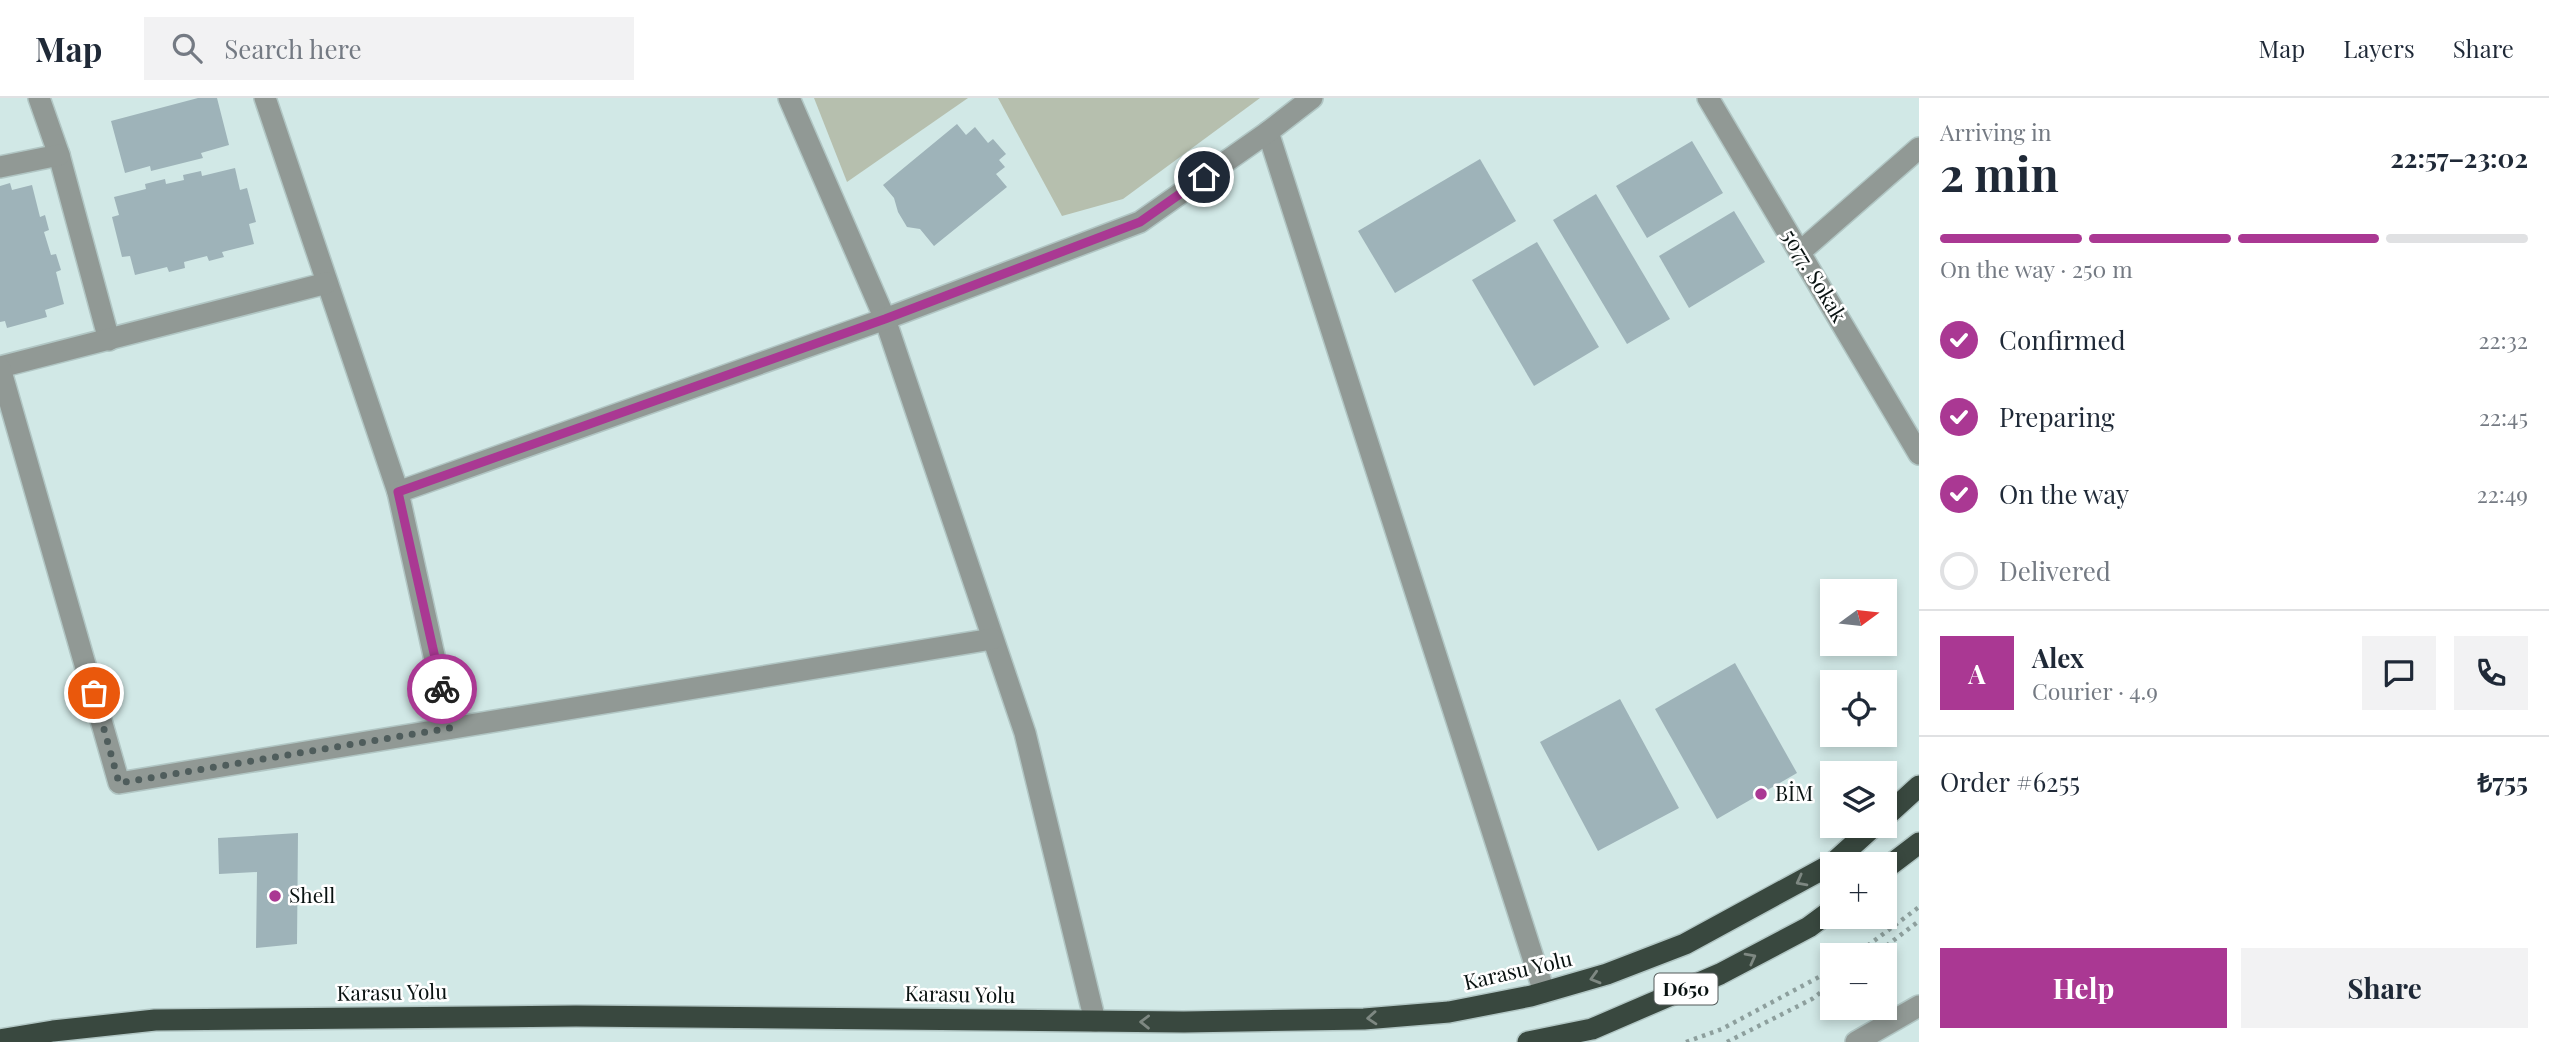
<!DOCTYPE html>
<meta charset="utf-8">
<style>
body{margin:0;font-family:"Playfair Display",serif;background:#f2f2f3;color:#1f2937;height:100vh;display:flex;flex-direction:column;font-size:26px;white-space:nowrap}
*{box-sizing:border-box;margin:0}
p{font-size:23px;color:#747a83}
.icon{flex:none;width:38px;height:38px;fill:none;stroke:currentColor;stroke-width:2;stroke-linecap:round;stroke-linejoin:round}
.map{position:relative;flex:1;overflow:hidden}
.side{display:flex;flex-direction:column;background:#fff;width:630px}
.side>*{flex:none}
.needle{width:46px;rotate:75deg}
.buttons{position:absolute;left:1820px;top:481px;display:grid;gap:14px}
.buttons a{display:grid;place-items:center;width:77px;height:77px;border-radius:0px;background:#fff;box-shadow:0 4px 10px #0003;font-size:35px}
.pin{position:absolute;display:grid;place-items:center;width:60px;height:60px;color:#fff;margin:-30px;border:4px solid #fff;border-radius:50%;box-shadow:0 2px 7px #0007}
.courier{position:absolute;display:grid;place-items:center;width:70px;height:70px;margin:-35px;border:5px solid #aa3893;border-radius:50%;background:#fff;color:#222;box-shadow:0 2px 9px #0007}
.head em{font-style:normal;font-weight:700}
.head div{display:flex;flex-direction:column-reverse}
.head{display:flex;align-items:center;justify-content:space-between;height:119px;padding:0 21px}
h1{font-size:46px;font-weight:700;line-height:52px}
.bar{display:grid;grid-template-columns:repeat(4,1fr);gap:10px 7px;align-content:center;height:84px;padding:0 21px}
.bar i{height:9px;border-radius:5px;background:#e0e1e3}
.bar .current{background:#aa3893}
.bar p{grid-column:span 4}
.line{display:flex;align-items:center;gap:18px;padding:0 21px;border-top:2px solid #e0e1e3}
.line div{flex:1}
.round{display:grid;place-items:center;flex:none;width:74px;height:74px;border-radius:0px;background:#f2f2f3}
ol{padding:0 21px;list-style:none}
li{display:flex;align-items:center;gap:21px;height:77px}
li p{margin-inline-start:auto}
li .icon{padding:7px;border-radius:50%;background:#aa3893;color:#fff;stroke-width:4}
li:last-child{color:#747a83}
li i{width:38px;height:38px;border:4px solid #e0e1e3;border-radius:50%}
.primary-button{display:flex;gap:14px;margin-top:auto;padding:14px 21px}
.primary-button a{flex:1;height:80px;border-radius:0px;background:#aa3893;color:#fff;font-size:28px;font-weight:700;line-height:80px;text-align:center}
.primary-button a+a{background:#f2f2f3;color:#1f2937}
header{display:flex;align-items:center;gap:42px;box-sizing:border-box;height:98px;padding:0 35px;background:#fff;border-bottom:2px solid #e0e1e3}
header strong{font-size:33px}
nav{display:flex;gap:38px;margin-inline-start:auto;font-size:24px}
.search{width:490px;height:63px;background:#f2f2f3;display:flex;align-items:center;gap:18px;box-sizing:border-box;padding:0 24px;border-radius:0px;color:#747a83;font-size:26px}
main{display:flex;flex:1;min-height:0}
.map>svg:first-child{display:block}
.green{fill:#b6bfae}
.building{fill:#9eb3b9}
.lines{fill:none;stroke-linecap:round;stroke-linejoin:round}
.minor-casing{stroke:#b1c6c4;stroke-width:24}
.highway-casing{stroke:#b1c6c4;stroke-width:24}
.path{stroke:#8d9f9d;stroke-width:4.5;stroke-dasharray:3.5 5;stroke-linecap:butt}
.minor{stroke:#919995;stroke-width:21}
.highway{stroke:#39483f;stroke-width:21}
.oneway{stroke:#7e8882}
.done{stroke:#4f5d5c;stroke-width:7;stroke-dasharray:0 12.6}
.route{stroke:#aa3893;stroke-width:9}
.poi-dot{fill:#aa3893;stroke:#fff;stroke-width:2.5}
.labels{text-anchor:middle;stroke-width:5;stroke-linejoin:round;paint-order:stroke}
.shield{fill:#fff;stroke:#535958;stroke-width:2}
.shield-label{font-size:19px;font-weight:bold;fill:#091211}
.street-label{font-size:21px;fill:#091211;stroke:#fff}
.poi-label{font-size:21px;fill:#091211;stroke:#fff;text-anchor:start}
</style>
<header>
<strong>Map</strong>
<div class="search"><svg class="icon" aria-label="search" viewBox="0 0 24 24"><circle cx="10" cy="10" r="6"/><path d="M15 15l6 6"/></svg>Search here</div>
<nav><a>Map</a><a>Layers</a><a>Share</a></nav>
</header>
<main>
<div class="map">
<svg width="1919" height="944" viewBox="0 0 1919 944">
<rect width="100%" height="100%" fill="#d1e8e6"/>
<!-- green -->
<g class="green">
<path d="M814,0H968L847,84Z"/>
<path d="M998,0H1260L1123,101L1062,118Z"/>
</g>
<!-- building -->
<g class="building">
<path d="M198,0H217L229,47L201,55L203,60L151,73L150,68L125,75L111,23Z"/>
<path d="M957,26L966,37L975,29L988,45L993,41L1006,56L999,62L1005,69L996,76L1007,89L934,148L920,131L907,129L898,114L894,100L883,87Z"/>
<path d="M1692,43L1723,95L1647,140L1616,88Z"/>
<path d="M1480,61L1516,123L1395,195L1358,133Z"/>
<path d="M235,70L240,92L247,90L256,124L249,126L254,146L222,154L224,159L209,163L207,158L184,164L185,170L169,174L167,169L135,177L130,158L122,159L112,119L119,117L114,99L146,91L145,86L165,81L166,86L184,82L183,77L201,73L202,78Z"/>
<path d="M10,85L12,92L32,87L40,119L45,117L49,132L44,134L51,157L56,156L61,172L56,174L64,206L45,212L47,219L7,230L5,223L0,224V88Z"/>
<path d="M1596,96L1670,221L1627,246L1553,122Z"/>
<path d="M1734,113L1765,164L1689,210L1659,158Z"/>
<path d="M1537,144L1599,249L1534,288L1472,182Z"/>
<path d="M1735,565L1797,675L1717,721L1655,611Z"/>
<path d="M1620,601L1679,710L1598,753L1540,644Z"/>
<path d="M298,735L297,846L256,850L257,774L219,776L218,740Z"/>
</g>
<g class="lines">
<defs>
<g id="minor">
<path d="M39,0L59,57L109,242"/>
<path d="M265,0L398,394L450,630"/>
<path d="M789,0L885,221L1025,635L1095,923"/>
<path d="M1708,0L1919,356"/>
<path d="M1268,34L1544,894"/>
<path d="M0,69L59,57"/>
<path d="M1800,154L1919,50"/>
<path d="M0,269L327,185"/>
<path d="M0,270L119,685L992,541"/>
<path d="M398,394L885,221L1140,124L1268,34L1312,0"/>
<path d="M1856,944L1919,908"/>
</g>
<g id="highway">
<path d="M1885,719L1919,688"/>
<path d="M1885,771L1919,745"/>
<path d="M0,942L53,933L155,922L576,918L1184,924L1364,921L1449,914L1531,898L1607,876L1685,846L1832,766L1874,728"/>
<path d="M1528,944L1592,931L1720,876L1809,829L1832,812"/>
</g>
</defs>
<!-- minor casing -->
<use href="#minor" class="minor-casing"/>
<!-- highway casing -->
<use href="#highway" class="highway-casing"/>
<!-- path -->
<g class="path">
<path d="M1854,858L1919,809"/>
<path d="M1873,858L1919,823"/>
<path d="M1686,944L1722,931L1832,872"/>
<path d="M1727,944L1812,901L1832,886"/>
</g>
<!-- minor -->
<use href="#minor" class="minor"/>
<!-- highway -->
<use href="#highway" class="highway"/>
</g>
<!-- one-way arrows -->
<defs><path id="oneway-chevron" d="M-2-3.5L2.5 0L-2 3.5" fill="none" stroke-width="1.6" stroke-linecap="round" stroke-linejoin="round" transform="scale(1.75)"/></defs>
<g class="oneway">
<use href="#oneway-chevron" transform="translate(1801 783) rotate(152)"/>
<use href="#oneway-chevron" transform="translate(1751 860) rotate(-28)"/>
<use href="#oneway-chevron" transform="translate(1595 880) rotate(164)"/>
<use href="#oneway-chevron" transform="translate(1372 920) rotate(176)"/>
<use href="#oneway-chevron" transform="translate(1145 924) rotate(-179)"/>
</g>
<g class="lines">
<!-- done -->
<path class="done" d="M94,595L119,685L450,630L442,591"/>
<!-- route -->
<path class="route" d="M442,591L398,394L885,221L1140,124L1204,79"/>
</g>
<!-- markers -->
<g class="poi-dot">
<circle cx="1761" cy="696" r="7"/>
<circle cx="275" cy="798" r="7"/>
</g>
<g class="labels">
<!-- shield labels -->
<rect class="shield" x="1654.5" y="875.5" width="63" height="31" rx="5"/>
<g class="shield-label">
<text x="1686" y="898">D650</text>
</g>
<!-- street labels -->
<g class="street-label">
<text transform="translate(1814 178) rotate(59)" y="7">5077. Sokak</text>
<text transform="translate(1518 873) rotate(-13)" y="7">Karasu Yolu</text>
<text transform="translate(392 895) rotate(-1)" y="7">Karasu Yolu</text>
<text transform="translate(960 897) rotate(1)" y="7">Karasu Yolu</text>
</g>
<!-- poi labels -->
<g class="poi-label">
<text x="1775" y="703">BİM</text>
<text x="289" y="805">Shell</text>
</g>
</g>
</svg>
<div class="buttons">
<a><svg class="needle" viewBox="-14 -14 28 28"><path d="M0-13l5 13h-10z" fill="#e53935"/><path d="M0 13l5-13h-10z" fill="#747a83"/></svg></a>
<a><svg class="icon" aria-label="locate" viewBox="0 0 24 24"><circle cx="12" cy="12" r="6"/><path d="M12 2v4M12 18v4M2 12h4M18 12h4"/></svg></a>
<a><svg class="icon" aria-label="layers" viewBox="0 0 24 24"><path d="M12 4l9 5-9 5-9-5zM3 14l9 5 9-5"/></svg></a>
<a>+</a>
<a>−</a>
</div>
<div class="pin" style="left:94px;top:595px;background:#ea580c"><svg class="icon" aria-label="bag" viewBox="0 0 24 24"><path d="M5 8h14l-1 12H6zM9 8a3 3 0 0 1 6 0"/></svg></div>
<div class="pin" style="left:1204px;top:79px;background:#1f2937"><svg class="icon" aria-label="home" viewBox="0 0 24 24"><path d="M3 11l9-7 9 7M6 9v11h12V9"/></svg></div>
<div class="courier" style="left:442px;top:591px"><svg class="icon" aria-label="bike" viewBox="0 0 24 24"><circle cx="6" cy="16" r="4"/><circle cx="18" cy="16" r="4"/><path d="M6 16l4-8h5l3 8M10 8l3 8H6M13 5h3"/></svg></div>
</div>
<section class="side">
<div class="head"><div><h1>2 min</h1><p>Arriving in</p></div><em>22:57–23:02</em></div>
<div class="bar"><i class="current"></i><i class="current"></i><i class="current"></i><i></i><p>On the way · 250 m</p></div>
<ol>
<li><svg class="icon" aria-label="check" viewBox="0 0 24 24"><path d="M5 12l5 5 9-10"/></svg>Confirmed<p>22:32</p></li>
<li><svg class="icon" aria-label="check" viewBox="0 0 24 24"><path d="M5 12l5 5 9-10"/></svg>Preparing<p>22:45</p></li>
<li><svg class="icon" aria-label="check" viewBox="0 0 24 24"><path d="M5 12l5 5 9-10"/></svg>On the way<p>22:49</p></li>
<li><i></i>Delivered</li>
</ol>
<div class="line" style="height:126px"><b class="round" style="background:#aa3893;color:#fff">A</b><div><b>Alex</b><p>Courier · 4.9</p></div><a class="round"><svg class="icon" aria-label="chat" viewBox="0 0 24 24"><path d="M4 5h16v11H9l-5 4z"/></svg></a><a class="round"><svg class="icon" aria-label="phone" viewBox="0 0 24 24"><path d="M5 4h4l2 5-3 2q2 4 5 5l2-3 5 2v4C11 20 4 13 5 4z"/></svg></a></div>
<div class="line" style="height:91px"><div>Order #6255</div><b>₺755</b></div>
<div class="primary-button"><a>Help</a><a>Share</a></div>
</section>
</main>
